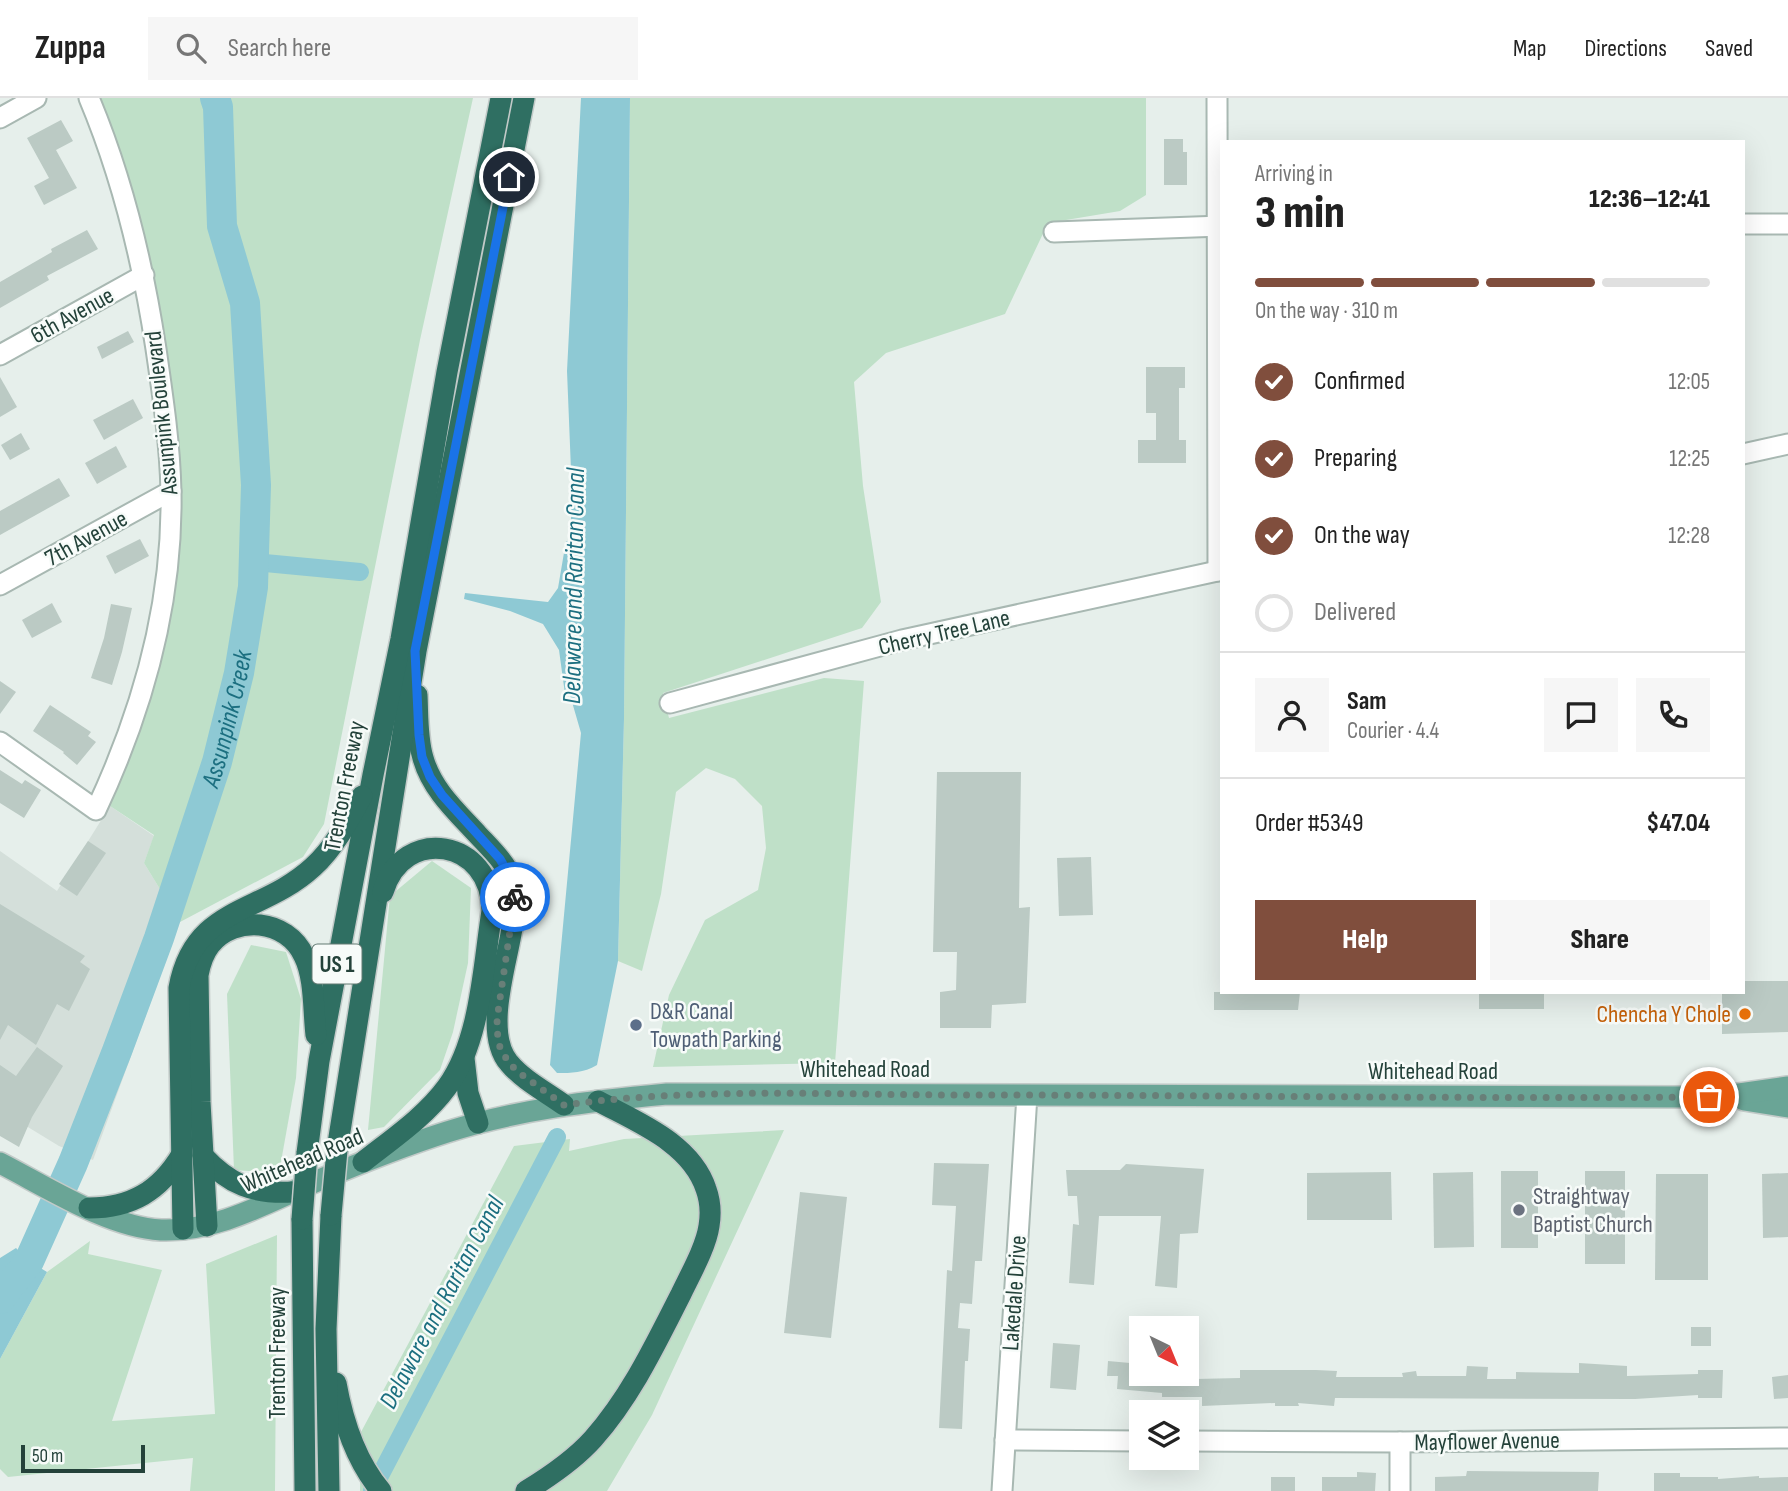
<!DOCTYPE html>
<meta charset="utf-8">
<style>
body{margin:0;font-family:"Sofia Sans Condensed",sans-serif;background:#f6f6f6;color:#222;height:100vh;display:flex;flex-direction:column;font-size:26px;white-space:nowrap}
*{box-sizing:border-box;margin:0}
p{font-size:23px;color:#767676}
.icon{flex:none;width:38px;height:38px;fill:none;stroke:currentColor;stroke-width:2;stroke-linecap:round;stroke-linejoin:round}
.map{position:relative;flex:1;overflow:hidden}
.details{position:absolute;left:1220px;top:42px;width:525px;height:854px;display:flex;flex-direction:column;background:#fff;border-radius:0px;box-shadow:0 7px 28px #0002}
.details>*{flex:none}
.needle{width:46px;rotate:137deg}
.tools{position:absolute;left:1129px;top:1218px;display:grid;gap:14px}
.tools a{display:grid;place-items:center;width:70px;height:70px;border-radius:0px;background:#fff;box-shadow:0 7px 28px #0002;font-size:35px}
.scale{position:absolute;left:21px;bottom:18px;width:124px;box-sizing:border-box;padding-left:7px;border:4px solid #24423a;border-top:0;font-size:19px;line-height:24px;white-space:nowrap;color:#24423a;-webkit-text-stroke:5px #f7fbf9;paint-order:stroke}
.pin{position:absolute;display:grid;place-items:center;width:60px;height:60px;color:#fff;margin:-30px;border:4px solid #fff;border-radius:50%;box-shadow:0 2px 7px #0007}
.courier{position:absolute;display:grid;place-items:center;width:70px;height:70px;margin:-35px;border:5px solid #1a73e8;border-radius:50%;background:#fff;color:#222;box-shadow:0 2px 9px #0007}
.overview em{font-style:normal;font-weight:800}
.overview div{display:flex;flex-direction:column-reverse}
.overview{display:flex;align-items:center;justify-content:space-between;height:119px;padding:0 35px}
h1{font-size:46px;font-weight:800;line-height:52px}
.bar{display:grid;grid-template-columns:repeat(4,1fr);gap:10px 7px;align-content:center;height:84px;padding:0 35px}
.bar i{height:9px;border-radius:5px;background:#e0e0e0}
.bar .selected{background:#804e3d}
.bar p{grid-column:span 4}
.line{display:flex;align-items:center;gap:18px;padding:0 35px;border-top:2px solid #e0e0e0}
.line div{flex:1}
.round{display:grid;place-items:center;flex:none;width:74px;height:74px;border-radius:0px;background:#f6f6f6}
ol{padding:0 35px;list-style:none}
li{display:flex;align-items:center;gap:21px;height:77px}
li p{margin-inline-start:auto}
li .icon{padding:7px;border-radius:50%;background:#804e3d;color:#fff;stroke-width:4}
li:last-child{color:#767676}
li i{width:38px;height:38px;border:4px solid #e0e0e0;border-radius:50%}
.primary-button{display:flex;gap:14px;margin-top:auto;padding:14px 35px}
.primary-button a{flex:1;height:80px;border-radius:0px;background:#804e3d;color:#fff;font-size:28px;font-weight:800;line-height:80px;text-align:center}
.primary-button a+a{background:#f6f6f6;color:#222}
header{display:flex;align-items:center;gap:42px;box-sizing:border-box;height:98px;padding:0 35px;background:#fff;border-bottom:2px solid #e0e0e0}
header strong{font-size:33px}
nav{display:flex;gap:38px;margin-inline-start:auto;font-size:24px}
.search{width:490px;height:63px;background:#f6f6f6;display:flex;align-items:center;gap:18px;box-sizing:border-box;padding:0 24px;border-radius:0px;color:#767676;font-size:26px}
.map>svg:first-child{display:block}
.built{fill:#d4dfda}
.green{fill:#bfe0c8}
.water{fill:#8ec9d4}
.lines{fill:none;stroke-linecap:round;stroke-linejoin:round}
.canal{stroke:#8ec9d4;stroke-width:18}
.river{stroke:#8ec9d4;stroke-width:30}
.building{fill:#bbcac4}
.minor-casing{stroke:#a8b8b2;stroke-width:23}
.major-casing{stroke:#c2cac8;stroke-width:24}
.highway-casing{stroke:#c2cac8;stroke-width:24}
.minor{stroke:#fff;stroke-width:19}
.major{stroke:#6aa596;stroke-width:21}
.highway{stroke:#2f6f62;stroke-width:21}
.highway-bridge-casing{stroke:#c2cac8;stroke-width:24;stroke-linecap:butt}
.highway-bridge{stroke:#2f6f62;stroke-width:21}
.done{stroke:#687f78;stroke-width:7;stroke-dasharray:0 12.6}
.route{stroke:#1a73e8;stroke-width:9}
.food-dot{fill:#e8710a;stroke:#f7fbf9;stroke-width:2.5}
.service-dot{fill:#5c6f8a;stroke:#f7fbf9;stroke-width:2.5}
.worship-dot{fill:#6b7280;stroke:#f7fbf9;stroke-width:2.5}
.labels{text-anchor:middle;stroke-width:5;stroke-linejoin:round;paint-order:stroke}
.shield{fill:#f7fbf9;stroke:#637a73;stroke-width:2}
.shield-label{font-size:23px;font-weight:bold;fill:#24423a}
.street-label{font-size:24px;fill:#24423a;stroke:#f7fbf9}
.service-label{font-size:24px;fill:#4e5e75;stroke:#f7fbf9;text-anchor:start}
.food-label{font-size:24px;fill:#c56008;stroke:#f7fbf9;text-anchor:end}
.worship-label{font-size:24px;fill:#5b616d;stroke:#f7fbf9;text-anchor:start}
.water-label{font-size:26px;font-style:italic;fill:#1c6f80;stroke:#f7fbf9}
</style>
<header>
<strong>Zuppa</strong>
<div class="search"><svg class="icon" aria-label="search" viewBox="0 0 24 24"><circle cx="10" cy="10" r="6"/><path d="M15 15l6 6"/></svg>Search here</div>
<nav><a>Map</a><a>Directions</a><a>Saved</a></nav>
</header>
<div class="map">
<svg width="1788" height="1393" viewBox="0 0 1788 1393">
<rect width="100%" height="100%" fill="#e6efeb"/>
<!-- built -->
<path class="built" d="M110,708L154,738L144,765L180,824L93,1062L59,1048L0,1012V753L57,793Z"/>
<!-- green -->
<g class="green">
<path d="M88,0H473L420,242L324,726L303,759L180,824L144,765L154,737L110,708L175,453L151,196Z"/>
<path d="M630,0H1146V97L1120,113L1048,125L1005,216L886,255L854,284L863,388L881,504L862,530L663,595L669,620L824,580L864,583L835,965L653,969L669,897L705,822L758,792L766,750L762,708L735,681L706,670L676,694L661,796L642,873L618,863L624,621Z"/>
<path d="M432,763L471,790L468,865L453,934L440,972L384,1029L368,1032L390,798Z"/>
<path d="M251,847L286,854L301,901L296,980L279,1075L234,1072L227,896Z"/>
<path d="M784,1032L652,1317L607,1393H360L361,1334L514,1048L570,1041L569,1053L624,1041Z"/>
<path d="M277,1137L275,1393H190L193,1360L8,1379L0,1371V1261L47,1174L90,1143L88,1156L162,1172L112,1323L215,1316L206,1166Z"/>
</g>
<!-- water -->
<g class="water">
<path d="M581,0H630L624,621L618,863L597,967C583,975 572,975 557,975L550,967L581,635L570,597L565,596L559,552L543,526L510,513L464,501L465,495L548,504L558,490L566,443H570L572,397L567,273Z"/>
<path d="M16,1150L29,1163L47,1174L0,1261V1160Z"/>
</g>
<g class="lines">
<!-- canal -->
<g class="canal">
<path d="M254,464L360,474"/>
<path d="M372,1393L557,1039"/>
</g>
<!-- river -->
<path class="river" id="s1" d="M0,1201L29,1163L73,1065L117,953L159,840L217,664L239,575L253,489L256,387L245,205L222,128L218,9L215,0"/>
</g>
<!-- building -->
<g class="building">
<path d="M61,22L73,43L56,52L77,90L44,107L34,88L49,80L27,40Z"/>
<path d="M1164,41H1183V54H1187V87H1164Z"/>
<path d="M87,132L98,151L47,178L49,182L0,210V184L52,154L51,151Z"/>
<path d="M128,233L134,244L102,261L97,249Z"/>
<path d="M1146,269H1185V290H1179V342H1186V365H1138V342H1156V315H1146Z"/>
<path d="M0,279L17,309L0,319Z"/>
<path d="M133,301L143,320L104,342L93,322Z"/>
<path d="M21,335L30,351L10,362L1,347Z"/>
<path d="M116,348L127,369L97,386L85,365Z"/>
<path d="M59,380L70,398L0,437V413Z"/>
<path d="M140,441L149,458L115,476L106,458Z"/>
<path d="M52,505L62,524L32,540L22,522Z"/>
<path d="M111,506L132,510L122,554L112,587L91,580L104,540Z"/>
<path d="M0,583L16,594L0,616Z"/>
<path d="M50,607L91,634L88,638L96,644L77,667L63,655L64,654L33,633Z"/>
<path d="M0,672L22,686L25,682L41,692L24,720L0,705Z"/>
<path d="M937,674H1021L1019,810L1030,809L1026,905L992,907L991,930H940V894L956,892L957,854H933Z"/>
<path d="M88,743L106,755L77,798L59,786Z"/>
<path d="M1091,759L1093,817L1059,818L1057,760Z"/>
<path d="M0,806L85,858L80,864L90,871L69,913L57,906L36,947L8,927L0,942Z"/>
<path d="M1743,883H1788V934L1722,936V894H1743Z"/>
<path d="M1214,894H1300L1298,912H1214Z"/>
<path d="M1544,894V911H1479V895Z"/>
<path d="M37,949L63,968L32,1019L19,1049L0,1038V967L16,978Z"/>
<path d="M934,1065L989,1066L982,1163H975L972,1206L960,1205L958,1230L970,1231L968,1263H965L962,1331L939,1330L947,1172L952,1173L956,1108L932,1107Z"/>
<path d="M1126,1066L1204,1071L1198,1135L1180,1136L1177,1190L1155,1188L1161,1118H1099L1094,1187L1069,1185L1073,1126L1079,1127L1077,1098H1068L1066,1072H1120Z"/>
<rect x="1501" y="1073" width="37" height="77"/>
<rect x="1585" y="1073" width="40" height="93"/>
<path d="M1391,1074L1392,1122H1307V1075Z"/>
<path d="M1473,1074L1474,1149L1434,1150L1433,1075Z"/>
<path d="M1788,1075V1139L1763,1140L1762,1076Z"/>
<path d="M1656,1076H1708V1182H1655Z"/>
<path d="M800,1094L847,1099L831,1240L784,1235Z"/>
<rect x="1691" y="1229" width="20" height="19"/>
<path d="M1053,1245L1080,1247L1076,1292L1050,1290Z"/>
<path d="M1108,1263L1141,1266V1276H1151L1150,1282L1240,1280V1272H1316L1337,1273L1336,1279H1403L1402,1275L1416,1273L1417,1278H1466L1467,1268L1488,1269L1487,1281H1516V1274L1579,1275V1265L1627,1268V1278L1698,1276V1272H1723L1722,1300H1698V1297L1635,1301L1335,1300L1334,1308L1298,1305L1299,1308H1275V1305L1202,1308V1299H1162V1295L1117,1291L1118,1278H1107Z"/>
<path d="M1788,1277V1300L1774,1301L1772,1279Z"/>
<path d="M1467,1373L1599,1374L1598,1393H1435V1379L1466,1378Z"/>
<path d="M1357,1374L1376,1375L1375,1393H1322V1379H1357Z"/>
<path d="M1654,1375H1680V1379H1718V1381L1759,1378V1380L1788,1379V1393H1654Z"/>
<rect x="1271" y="1379" width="24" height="14"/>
</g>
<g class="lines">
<defs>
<g id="minor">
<path d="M1217,0L1218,473"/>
<path d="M0,20L36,0"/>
<path d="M1743,126H1788"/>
<path d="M1054,134L1222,128"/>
<path d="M0,257L144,177"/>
<path d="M1743,356L1788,346"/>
<path d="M0,487L171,393"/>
<path d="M670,605L902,542L1222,472"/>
<path d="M0,644L96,712C143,612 173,505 171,394C170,346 163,299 156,251C143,165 123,81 89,0"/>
<path d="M1005,1342L1141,1343"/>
<path d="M1186,1343L1400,1344L1788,1340"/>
<path d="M1400,1344V1393"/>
<path d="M1002,1393L1027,997"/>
</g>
<g id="major">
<path d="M1744,1002L1788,1009"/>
<path d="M0,1065C47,1089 108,1129 161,1132C217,1134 268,1104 317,1083C360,1065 403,1048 447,1034C519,1011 592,1003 667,996L1692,999L1725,998L1788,989"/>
</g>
<g id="highway">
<path d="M417,597C418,617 417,640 423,660C432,692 457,714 478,737C491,751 506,765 513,783C519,800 514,820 511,836C505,871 484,936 509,965C523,982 546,994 564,1007"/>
<path d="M464,960L468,995L478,1025"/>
<path d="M337,1052L416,553L524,0"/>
<path d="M307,1055L319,963L373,677L401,541L447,274L501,0"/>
<path d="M203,1058C230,1087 253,1096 292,1094"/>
<path d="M363,1064C392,1041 425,1019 447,989C481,942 483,869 492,813C492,741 403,726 383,794"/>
<path d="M89,1110C131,1110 160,1093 182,1056"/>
<path d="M302,1121L305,1393"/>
<path d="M207,1128L200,1004L198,877C200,866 203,856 210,847C235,816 287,821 304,858C315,880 313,912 316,937"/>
<path d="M183,1131L179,890C194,807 261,817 313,769C334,750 349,722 362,698"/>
<path d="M336,1285C343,1324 356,1363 381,1393"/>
<path d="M329,1393L326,1231L331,1117"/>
<path d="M526,1393C549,1379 575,1361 593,1341C631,1298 655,1247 681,1196C690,1177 706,1149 709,1128C711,1116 710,1102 706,1091C691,1045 637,1024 598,1003"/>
</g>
</defs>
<!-- minor casing -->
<use href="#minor" class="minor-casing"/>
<!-- major casing -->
<use href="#major" class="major-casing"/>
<!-- highway casing -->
<use href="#highway" class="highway-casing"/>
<!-- minor -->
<use href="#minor" class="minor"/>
<!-- major -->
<use href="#major" class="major"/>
<!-- highway -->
<use href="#highway" class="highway"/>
<defs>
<g id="highway-bridge">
<path d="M331,1117L337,1052"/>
<path d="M302,1121L307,1055"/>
</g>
</defs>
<!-- highway-bridge casing -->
<use href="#highway-bridge" class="highway-bridge-casing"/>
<!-- highway-bridge -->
<use href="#highway-bridge" class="highway-bridge"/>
</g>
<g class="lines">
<!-- done -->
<path class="done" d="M515,799L497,921L498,945L508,964L518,974L564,1007C697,989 832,997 966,997C1214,997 1461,1001 1709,999"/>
<!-- route -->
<path class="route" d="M509,79L415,553L419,637L422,659L430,679L442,697L500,761L513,784L515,799"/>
</g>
<!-- markers -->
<circle class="food-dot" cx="1745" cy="916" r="7"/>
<circle class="service-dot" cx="636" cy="927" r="7"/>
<circle class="worship-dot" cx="1519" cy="1112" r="7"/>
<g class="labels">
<!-- shield labels -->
<rect class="shield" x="312.5" y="846.5" width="49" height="39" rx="5"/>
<g class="shield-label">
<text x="337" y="874">US 1</text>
</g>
<!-- street labels -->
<g class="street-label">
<text transform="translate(72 217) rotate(-29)" y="8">6th Avenue</text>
<text transform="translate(161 315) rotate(-96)" y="8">Assunpink Boulevard</text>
<text transform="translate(86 440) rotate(-29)" y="8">7th Avenue</text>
<text transform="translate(944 534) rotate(-13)" y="8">Cherry Tree Lane</text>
<text transform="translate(344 688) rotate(-79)" y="8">Trenton Freeway</text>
<text x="865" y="979">Whitehead Road</text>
<text x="1433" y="981">Whitehead Road</text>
<text transform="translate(302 1062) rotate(-23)" y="8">Whitehead Road</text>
<text transform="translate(1014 1195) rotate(-86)" y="8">Lakedale Drive</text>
<text transform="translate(277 1255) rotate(-90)" y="8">Trenton Freeway</text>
<text transform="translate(1487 1343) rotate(-1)" y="8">Mayflower Avenue</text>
</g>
<!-- service labels -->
<g class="service-label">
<text x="650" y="921">D&amp;R Canal<tspan x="650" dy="28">Towpath Parking</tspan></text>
</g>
<!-- food labels -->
<g class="food-label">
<text x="1731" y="924">Chencha Y Chole</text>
</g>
<!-- worship labels -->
<g class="worship-label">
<text x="1533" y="1106">Straightway<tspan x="1533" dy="28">Baptist Church</tspan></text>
</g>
<!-- water labels -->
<g class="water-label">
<text transform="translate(573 488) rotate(-89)" y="9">Delaware and Raritan Canal</text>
<text dy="9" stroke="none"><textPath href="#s1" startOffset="626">Assunpink Creek</textPath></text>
<text transform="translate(441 1204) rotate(-62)" y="9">Delaware and Raritan Canal</text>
</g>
</g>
</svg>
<div class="tools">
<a><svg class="needle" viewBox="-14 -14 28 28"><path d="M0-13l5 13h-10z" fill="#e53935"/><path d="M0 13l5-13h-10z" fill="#767676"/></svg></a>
<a><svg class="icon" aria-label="layers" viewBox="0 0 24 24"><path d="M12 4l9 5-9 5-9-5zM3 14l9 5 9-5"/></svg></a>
</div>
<div class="scale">50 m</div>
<div class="pin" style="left:1709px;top:999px;background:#ea580c"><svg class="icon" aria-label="bag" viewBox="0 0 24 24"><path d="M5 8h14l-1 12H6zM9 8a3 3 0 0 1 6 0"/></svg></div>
<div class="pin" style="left:509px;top:79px;background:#1f2937"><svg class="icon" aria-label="home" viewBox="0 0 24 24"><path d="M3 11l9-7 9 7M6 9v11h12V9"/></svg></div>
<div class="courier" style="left:515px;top:799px"><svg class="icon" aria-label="bike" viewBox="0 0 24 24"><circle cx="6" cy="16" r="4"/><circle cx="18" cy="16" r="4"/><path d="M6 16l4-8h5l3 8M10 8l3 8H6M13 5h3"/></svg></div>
<section class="details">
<div class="overview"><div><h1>3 min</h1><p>Arriving in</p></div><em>12:36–12:41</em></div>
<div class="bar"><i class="selected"></i><i class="selected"></i><i class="selected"></i><i></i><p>On the way · 310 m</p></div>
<ol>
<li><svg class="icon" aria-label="check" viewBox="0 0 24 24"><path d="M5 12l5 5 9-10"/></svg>Confirmed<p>12:05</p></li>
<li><svg class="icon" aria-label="check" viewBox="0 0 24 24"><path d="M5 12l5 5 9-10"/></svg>Preparing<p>12:25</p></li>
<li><svg class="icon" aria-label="check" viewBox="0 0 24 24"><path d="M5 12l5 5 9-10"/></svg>On the way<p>12:28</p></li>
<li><i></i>Delivered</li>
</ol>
<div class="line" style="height:126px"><a class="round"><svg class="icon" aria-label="person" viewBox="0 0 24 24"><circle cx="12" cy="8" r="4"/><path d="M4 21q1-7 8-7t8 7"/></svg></a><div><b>Sam</b><p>Courier · 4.4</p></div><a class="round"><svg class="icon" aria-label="chat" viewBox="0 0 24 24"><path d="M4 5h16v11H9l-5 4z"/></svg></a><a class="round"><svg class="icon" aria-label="phone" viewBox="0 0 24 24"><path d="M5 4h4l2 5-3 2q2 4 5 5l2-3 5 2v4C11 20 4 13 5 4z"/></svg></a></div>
<div class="line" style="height:91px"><div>Order #5349</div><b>$47.04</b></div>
<div class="primary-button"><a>Help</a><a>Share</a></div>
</section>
</div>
